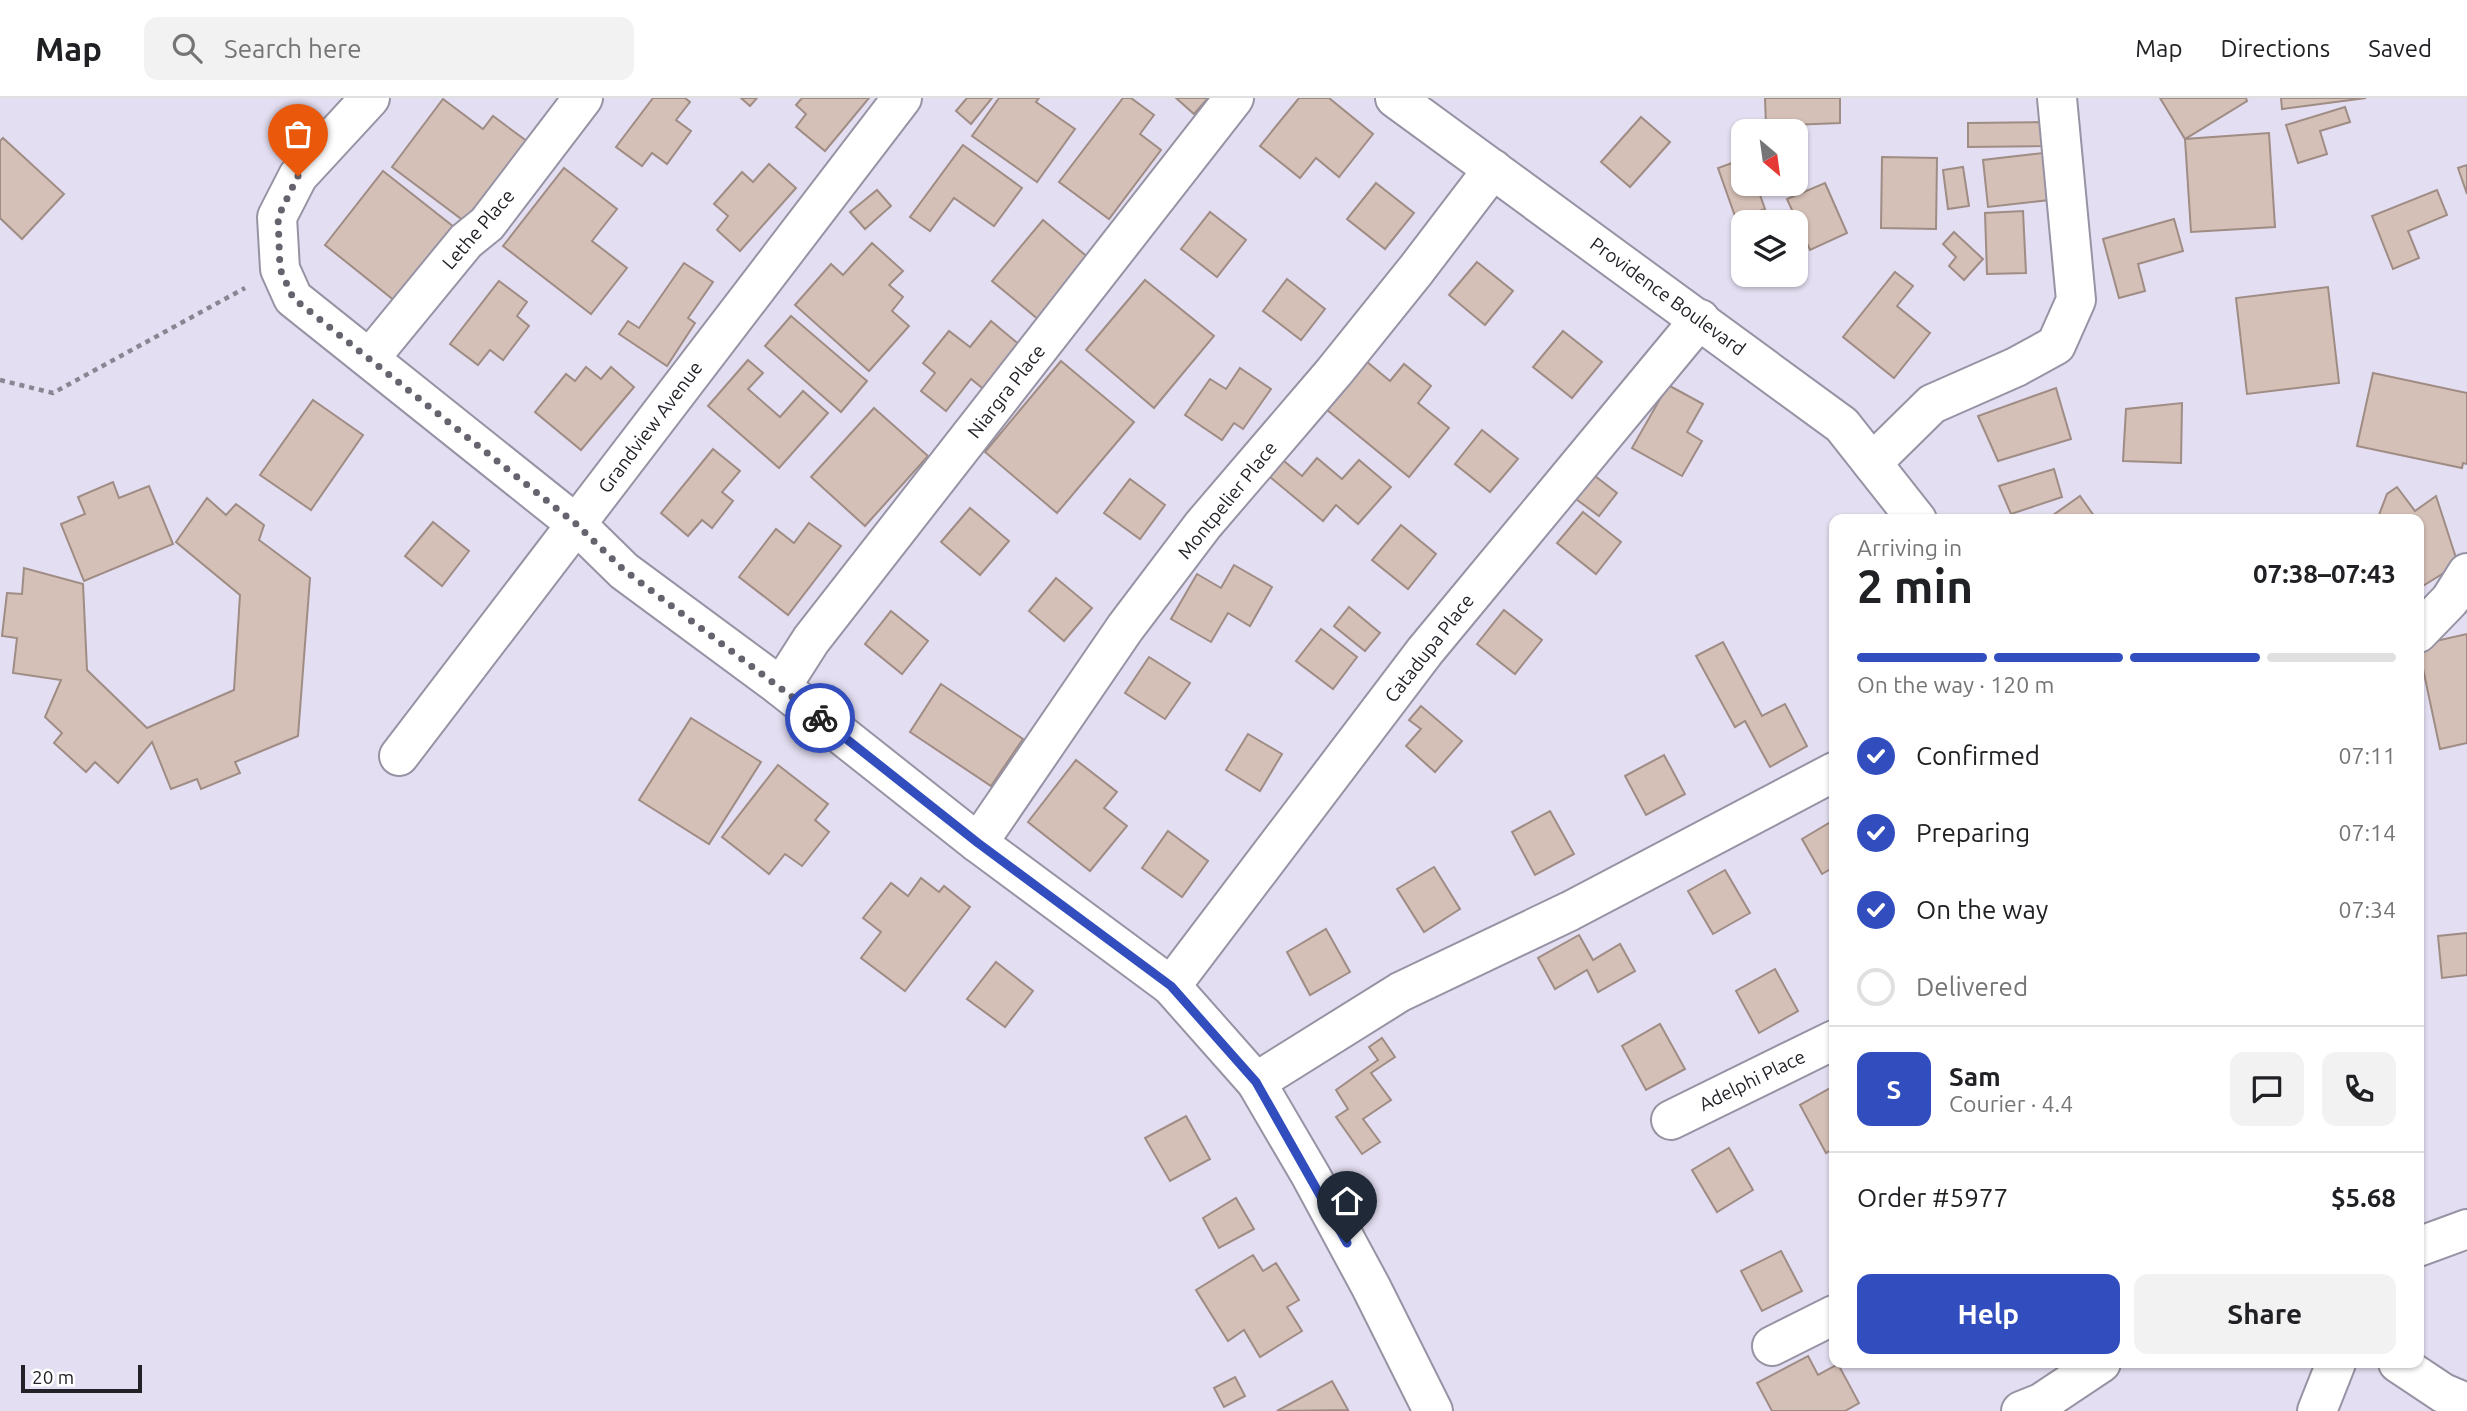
<!DOCTYPE html>
<meta charset="utf-8">
<style>
body{margin:0;font-family:Ubuntu,sans-serif;background:#f2f2f2;color:#202124;height:100vh;display:flex;flex-direction:column;font-size:26px;white-space:nowrap}
*{box-sizing:border-box;margin:0}
p{font-size:23px;color:#757577}
.icon{flex:none;width:38px;height:38px;fill:none;stroke:currentColor;stroke-width:2;stroke-linecap:round;stroke-linejoin:round}
.map{position:relative;flex:1;overflow:hidden}
.drawer{position:absolute;left:1829px;top:416px;width:595px;height:854px;display:flex;flex-direction:column;background:#fff;border-radius:14px;box-shadow:0 2px 5px #0004}
.drawer>*{flex:none}
.needle{width:46px;rotate:151deg}
.controls{position:absolute;left:1731px;top:21px;display:grid;gap:14px}
.controls a{display:grid;place-items:center;width:77px;height:77px;border-radius:14px;background:#fff;box-shadow:0 2px 5px #0004;font-size:35px}
.scale{position:absolute;left:21px;bottom:18px;width:121px;box-sizing:border-box;padding-left:7px;border:4px solid #232128;border-top:0;font-size:19px;line-height:24px;white-space:nowrap;color:#232128;-webkit-text-stroke:5px #fff;paint-order:stroke}
.pin{position:absolute;display:grid;place-items:center;width:60px;height:60px;color:#fff;margin:-72px -30px;border-radius:50% 50% 50% 0;rotate:-45deg;box-shadow:0 0 7px #0007}
.pin .icon{rotate:45deg}
.courier{position:absolute;display:grid;place-items:center;width:70px;height:70px;margin:-35px;border:5px solid #314dbe;border-radius:50%;background:#fff;color:#222;box-shadow:0 2px 9px #0007}
.summary em{font-style:normal;font-weight:600}
.summary div{display:flex;flex-direction:column-reverse}
.summary{display:flex;align-items:center;justify-content:space-between;height:119px;padding:0 28px}
h1{font-size:46px;font-weight:600;line-height:52px}
.bar{display:grid;grid-template-columns:repeat(4,1fr);gap:10px 7px;align-content:center;height:84px;padding:0 28px}
.bar i{height:9px;border-radius:5px;background:#e0e0e0}
.bar .on{background:#314dbe}
.bar p{grid-column:span 4}
.line{display:flex;align-items:center;gap:18px;padding:0 28px;border-top:2px solid #e0e0e0}
.line div{flex:1}
.round{display:grid;place-items:center;flex:none;width:74px;height:74px;border-radius:14px;background:#f2f2f2}
ol{padding:0 28px;list-style:none}
li{display:flex;align-items:center;gap:21px;height:77px}
li p{margin-inline-start:auto}
li .icon{padding:7px;border-radius:50%;background:#314dbe;color:#fff;stroke-width:4}
li:last-child{color:#757577}
li i{width:38px;height:38px;border:4px solid #e0e0e0;border-radius:50%}
.action{display:flex;gap:14px;margin-top:auto;padding:14px 28px}
.action a{flex:1;height:80px;border-radius:14px;background:#314dbe;color:#fff;font-size:28px;font-weight:600;line-height:80px;text-align:center}
.action a+a{background:#f2f2f2;color:#202124}
header{display:flex;align-items:center;gap:42px;box-sizing:border-box;height:98px;padding:0 35px;background:#fff;border-bottom:2px solid #e0e0e0}
header strong{font-size:33px}
nav{display:flex;gap:38px;margin-inline-start:auto;font-size:24px}
.search{width:490px;height:63px;background:#f2f2f2;display:flex;align-items:center;gap:18px;box-sizing:border-box;padding:0 24px;border-radius:14px;color:#757577;font-size:26px}
.map>svg:first-child{display:block}
.building{fill:#d5c0b7;stroke:#9f8c84;stroke-width:2}
.lines{fill:none;stroke-linecap:round;stroke-linejoin:round}
.street-casing{stroke:#9793a4;stroke-width:42}
.path{stroke:#898693;stroke-width:4.5;stroke-dasharray:5 5;stroke-linecap:butt}
.street{stroke:#fff;stroke-width:38}
.done{stroke:#66636e;stroke-width:7;stroke-dasharray:0 12.6}
.route{stroke:#314dbe;stroke-width:9}
.labels{text-anchor:middle;stroke-width:5;stroke-linejoin:round;paint-order:stroke}
.street-label{font-size:19px;fill:#232128;stroke:#fff}
</style>
<header>
<strong>Map</strong>
<div class="search"><svg class="icon" aria-label="search" viewBox="0 0 24 24"><circle cx="10" cy="10" r="6"/><path d="M15 15l6 6"/></svg>Search here</div>
<nav><a>Map</a><a>Directions</a><a>Saved</a></nav>
</header>
<div class="map">
<svg width="2467" height="1313" viewBox="0 0 2467 1313">
<rect width="100%" height="100%" fill="#e3def1"/>
<!-- building -->
<g class="building">
<path d="M653,0H685L690,4L676,22L691,33L667,66L652,55L642,68L616,49Z"/>
<path d="M741,0H757L750,8Z"/>
<path d="M802,0H869L825,53L796,29L806,16L796,7Z"/>
<path d="M967,0H992L971,26L956,13Z"/>
<path d="M999,0H1039L1036,4L1075,31L1037,84L972,38Z"/>
<path d="M1123,0H1131L1154,17L1140,36L1161,52L1109,121L1059,84Z"/>
<path d="M1176,0H1208L1194,16Z"/>
<path d="M1299,0H1329L1373,36L1339,79L1316,60L1300,80L1260,48Z"/>
<path d="M1765,0H1840V25L1766,28Z"/>
<path d="M2160,0H2246L2247,3L2185,41Z"/>
<path d="M2281,0H2366L2282,11Z"/>
<path d="M443,1L483,31L493,18L528,44L468,126L392,69Z"/>
<path d="M2345,9L2350,24L2320,33L2327,56L2298,65L2286,27Z"/>
<path d="M1641,19L1670,44L1630,89L1601,64Z"/>
<path d="M2044,24V48L1968,49V25Z"/>
<path d="M2269,35L2275,129L2191,134L2185,41Z"/>
<path d="M3,40L64,96L22,141L0,120V43Z"/>
<path d="M963,47L1022,90L994,128L954,100L930,133L910,119Z"/>
<path d="M2043,55L2049,102L1988,109L1983,62Z"/>
<path d="M1882,59L1937,60L1936,131L1881,130Z"/>
<path d="M1743,61V86H1756L1765,111L1736,121L1718,70Z"/>
<path d="M769,66L796,90L740,153L717,132L728,118L714,106L742,74L753,84Z"/>
<path d="M2467,67V96L2458,70Z"/>
<path d="M1963,69L1969,108L1948,111L1943,72Z"/>
<path d="M564,70L617,111L592,143L627,170L591,216L503,148Z"/>
<path d="M383,73L459,133L400,207L325,147Z"/>
<path d="M1376,85L1414,115L1385,151L1347,121Z"/>
<path d="M1825,85L1847,135L1810,152L1787,101Z"/>
<path d="M877,92L891,108L865,131L850,114Z"/>
<path d="M2437,92L2447,117L2408,133L2419,160L2393,171L2372,118Z"/>
<path d="M2023,113L2026,175L1987,176L1985,115Z"/>
<path d="M1210,114L1246,142L1217,179L1181,151Z"/>
<path d="M2174,121L2183,153L2138,166L2145,193L2119,200L2103,141Z"/>
<path d="M1043,122L1090,161L1039,222L992,183Z"/>
<path d="M1954,134L1983,161L1964,182L1949,168L1956,159L1943,146Z"/>
<path d="M872,145L903,173L889,187L903,199L892,213L909,228L869,273L795,207L831,166L843,177Z"/>
<path d="M1477,164L1513,193L1485,227L1449,197Z"/>
<path d="M684,165L713,184L688,220L695,225L667,268L619,236L628,223L639,230Z"/>
<path d="M1895,174L1913,188L1897,208L1930,235L1894,280L1843,239Z"/>
<path d="M1287,181L1325,211L1301,242L1263,213Z"/>
<path d="M1145,182L1214,238L1154,310L1086,252Z"/>
<path d="M499,183L527,204L517,218L529,228L503,262L490,252L478,267L450,246Z"/>
<path d="M2328,189L2339,285L2247,296L2236,200Z"/>
<path d="M791,218L867,283L841,314L765,248Z"/>
<path d="M991,223L1021,248L986,293L971,281L946,313L921,293L935,275L923,265L949,233L970,249Z"/>
<path d="M1563,233L1602,264L1572,300L1533,269Z"/>
<path d="M748,262L763,275L748,291L780,319L803,293L828,315L779,370L708,308Z"/>
<path d="M1061,263L1134,324L1057,415L985,354Z"/>
<path d="M1366,263L1390,283L1404,266L1431,288L1418,305L1449,330L1409,379L1326,311Z"/>
<path d="M586,269L601,281L611,269L634,289L581,352L535,314L566,276L575,283Z"/>
<path d="M1240,270L1271,291L1243,331L1234,325L1222,342L1185,317L1210,281L1226,291Z"/>
<path d="M2373,275L2467,295V366L2463,365L2462,370L2357,348Z"/>
<path d="M1668,287L1703,306L1687,334L1702,343L1682,378L1632,350Z"/>
<path d="M2056,290L2071,341L1998,363L1978,318Z"/>
<path d="M313,302L363,337L311,412L260,377Z"/>
<path d="M2182,305L2181,365L2123,363L2126,311Z"/>
<path d="M874,310L928,358L865,428L811,379Z"/>
<path d="M1482,332L1518,361L1490,394L1455,366Z"/>
<path d="M713,351L740,373L722,394L733,403L712,430L702,422L688,438L661,415Z"/>
<path d="M1278,358L1302,378L1317,360L1342,381L1359,362L1391,389L1358,426L1336,407L1323,423L1264,374Z"/>
<path d="M2054,371L2062,399L2011,416L1999,388Z"/>
<path d="M1595,378L1617,395L1599,418L1576,401Z"/>
<path d="M1130,381L1165,407L1140,441L1104,415Z"/>
<path d="M113,384L119,400L149,388L173,446L84,483L61,426L85,416L78,399Z"/>
<path d="M2397,389L2415,413L2436,398L2458,466L2418,491V422H2377L2387,396Z"/>
<path d="M2080,398L2097,422H2046Z"/>
<path d="M207,400L226,417L236,406L264,427L259,442L310,480L298,638L235,664L240,675L201,691L197,681L171,691L152,644L118,685L95,664L86,674L54,645L62,635L45,619L61,582L13,575L17,540L2,538L7,495L22,496L24,470L83,486L87,572L147,630L234,592L240,497L176,444Z"/>
<path d="M970,410L1009,443L980,477L941,444Z"/>
<path d="M1583,414L1621,444L1596,476L1557,445Z"/>
<path d="M433,424L469,453L442,488L405,458Z"/>
<path d="M809,425L841,448L788,517L739,479L776,431L794,445Z"/>
<path d="M1401,427L1436,456L1408,491L1372,462Z"/>
<path d="M1234,467L1272,489L1250,528L1228,515L1211,544L1171,521L1197,476L1221,490Z"/>
<path d="M1056,480L1092,510L1064,543L1029,513Z"/>
<path d="M1349,509L1380,535L1365,553L1334,528Z"/>
<path d="M1504,512L1542,542L1515,576L1477,546Z"/>
<path d="M891,513L928,543L902,576L865,546Z"/>
<path d="M1321,531L1357,559L1333,591L1296,563Z"/>
<path d="M2467,536V645L2440,651L2418,547Z"/>
<path d="M1723,544L1762,618L1785,606L1807,648L1770,669L1745,623L1735,629L1696,558Z"/>
<path d="M1149,559L1190,585L1165,621L1125,595Z"/>
<path d="M941,586L1023,641L991,688L910,634Z"/>
<path d="M1421,608L1462,643L1435,674L1406,648L1421,631L1409,622Z"/>
<path d="M691,620L761,664L709,746L639,702Z"/>
<path d="M1248,636L1282,656L1260,693L1226,672Z"/>
<path d="M1664,657L1685,696L1646,717L1625,678Z"/>
<path d="M1076,662L1117,694L1104,710L1127,728L1090,773L1028,724Z"/>
<path d="M778,667L828,706L815,722L829,734L802,768L785,756L769,776L722,739Z"/>
<path d="M1550,713L1574,756L1535,777L1512,734Z"/>
<path d="M1834,722V769L1822,776L1802,741Z"/>
<path d="M1168,733L1208,763L1182,799L1142,770Z"/>
<path d="M1434,769L1460,811L1424,834L1397,791Z"/>
<path d="M1725,772L1750,815L1713,836L1688,793Z"/>
<path d="M921,780L939,794L944,788L970,809L905,893L861,860L881,834L863,820L891,785L908,798Z"/>
<path d="M1326,831L1350,874L1310,897L1287,854Z"/>
<path d="M2467,835V877L2442,880L2438,838Z"/>
<path d="M1579,837L1593,862L1620,846L1635,873L1598,894L1587,872L1555,891L1538,860Z"/>
<path d="M996,864L1033,893L1005,929L967,901Z"/>
<path d="M1775,871L1798,913L1759,935L1736,893Z"/>
<path d="M1660,926L1685,971L1646,992L1622,948Z"/>
<path d="M1382,940L1395,959L1371,975L1391,1002L1363,1021L1380,1044L1362,1056L1336,1019L1348,1011L1336,992L1378,962L1369,949Z"/>
<path d="M1834,988V1050L1826,1055L1800,1007Z"/>
<path d="M1186,1018L1210,1061L1170,1083L1145,1040Z"/>
<path d="M1729,1050L1753,1092L1717,1114L1692,1072Z"/>
<path d="M1236,1100L1254,1131L1219,1150L1203,1120Z"/>
<path d="M1781,1153L1802,1193L1762,1213L1741,1173Z"/>
<path d="M1253,1157L1263,1173L1276,1165L1299,1202L1287,1209L1302,1233L1260,1259L1244,1232L1228,1243L1196,1192Z"/>
<path d="M1808,1258L1818,1277L1838,1266L1859,1305L1845,1313H1772L1757,1285Z"/>
<path d="M1235,1279L1245,1298L1224,1309L1214,1290Z"/>
<path d="M1332,1283L1348,1312L1277,1313Z"/>
</g>
<g class="lines">
<defs>
<g id="street">
<path d="M370,0L298,78L277,119L280,171L293,200L576,426L624,473L781,589L978,745L1171,888L1256,984L1311,1078L1371,1189L1433,1313"/>
<path d="M1395,0L1842,327L1917,422"/>
<path d="M370,260L466,143L487,126L583,0"/>
<path d="M1872,365L1932,306L2016,269L2056,247L2076,202L2057,0"/>
<path d="M2418,535L2450,502L2467,475"/>
<path d="M781,589L811,542L1234,0"/>
<path d="M399,658L902,0"/>
<path d="M978,745L1125,530L1153,493L1203,427L1334,274L1416,172L1493,71"/>
<path d="M1171,888L1425,553L1700,221"/>
<path d="M1256,984L1400,894L1570,813L1834,674"/>
<path d="M1671,1022L1834,942"/>
<path d="M2418,1149L2467,1131"/>
<path d="M1772,1248L1834,1217"/>
<path d="M2398,1265L2443,1295L2467,1305"/>
<path d="M2021,1313L2041,1305L2101,1265"/>
<path d="M2317,1313L2336,1265"/>
</g>
</defs>
<!-- street casing -->
<use href="#street" class="street-casing"/>
<!-- path -->
<path class="path" d="M0,282L53,295L245,190"/>
<!-- street -->
<use href="#street" class="street"/>
</g>
<g class="lines">
<!-- done -->
<path class="done" d="M298,78L278,119L280,171L293,200L576,426L624,472L820,620"/>
<!-- route -->
<path class="route" d="M820,620L978,745L1171,888L1256,984L1347,1145"/>
</g>
<g class="labels">
<!-- street labels -->
<g class="street-label">
<text transform="translate(478 131) rotate(-49)" y="7">Lethe Place</text>
<text transform="translate(1668 198) rotate(36)" y="7">Providence Boulevard</text>
<text transform="translate(1006 293) rotate(-52)" y="7">Niargra Place</text>
<text transform="translate(650 329) rotate(-53)" y="7">Grandview Avenue</text>
<text transform="translate(1227 402) rotate(-51)" y="7">Montpelier Place</text>
<text transform="translate(1429 550) rotate(-52)" y="7">Catadupa Place</text>
<text transform="translate(1752 982) rotate(-26)" y="7">Adelphi Place</text>
</g>
</g>
</svg>
<div class="controls">
<a><svg class="needle" viewBox="-14 -14 28 28"><path d="M0-13l5 13h-10z" fill="#e53935"/><path d="M0 13l5-13h-10z" fill="#757577"/></svg></a>
<a><svg class="icon" aria-label="layers" viewBox="0 0 24 24"><path d="M12 4l9 5-9 5-9-5zM3 14l9 5 9-5"/></svg></a>
</div>
<div class="scale">20 m</div>
<div class="pin" style="left:298px;top:78px;background:#ea580c"><svg class="icon" aria-label="bag" viewBox="0 0 24 24"><path d="M5 8h14l-1 12H6zM9 8a3 3 0 0 1 6 0"/></svg></div>
<div class="pin" style="left:1347px;top:1145px;background:#1f2937"><svg class="icon" aria-label="home" viewBox="0 0 24 24"><path d="M3 11l9-7 9 7M6 9v11h12V9"/></svg></div>
<div class="courier" style="left:820px;top:620px"><svg class="icon" aria-label="bike" viewBox="0 0 24 24"><circle cx="6" cy="16" r="4"/><circle cx="18" cy="16" r="4"/><path d="M6 16l4-8h5l3 8M10 8l3 8H6M13 5h3"/></svg></div>
<section class="drawer">
<div class="summary"><div><h1>2 min</h1><p>Arriving in</p></div><em>07:38–07:43</em></div>
<div class="bar"><i class="on"></i><i class="on"></i><i class="on"></i><i></i><p>On the way · 120 m</p></div>
<ol>
<li><svg class="icon" aria-label="check" viewBox="0 0 24 24"><path d="M5 12l5 5 9-10"/></svg>Confirmed<p>07:11</p></li>
<li><svg class="icon" aria-label="check" viewBox="0 0 24 24"><path d="M5 12l5 5 9-10"/></svg>Preparing<p>07:14</p></li>
<li><svg class="icon" aria-label="check" viewBox="0 0 24 24"><path d="M5 12l5 5 9-10"/></svg>On the way<p>07:34</p></li>
<li><i></i>Delivered</li>
</ol>
<div class="line" style="height:126px"><b class="round" style="background:#314dbe;color:#fff">S</b><div><b>Sam</b><p>Courier · 4.4</p></div><a class="round"><svg class="icon" aria-label="chat" viewBox="0 0 24 24"><path d="M4 5h16v11H9l-5 4z"/></svg></a><a class="round"><svg class="icon" aria-label="phone" viewBox="0 0 24 24"><path d="M5 4h4l2 5-3 2q2 4 5 5l2-3 5 2v4C11 20 4 13 5 4z"/></svg></a></div>
<div class="line" style="height:91px"><div>Order #5977</div><b>$5.68</b></div>
<div class="action"><a>Help</a><a>Share</a></div>
</section>
</div>
